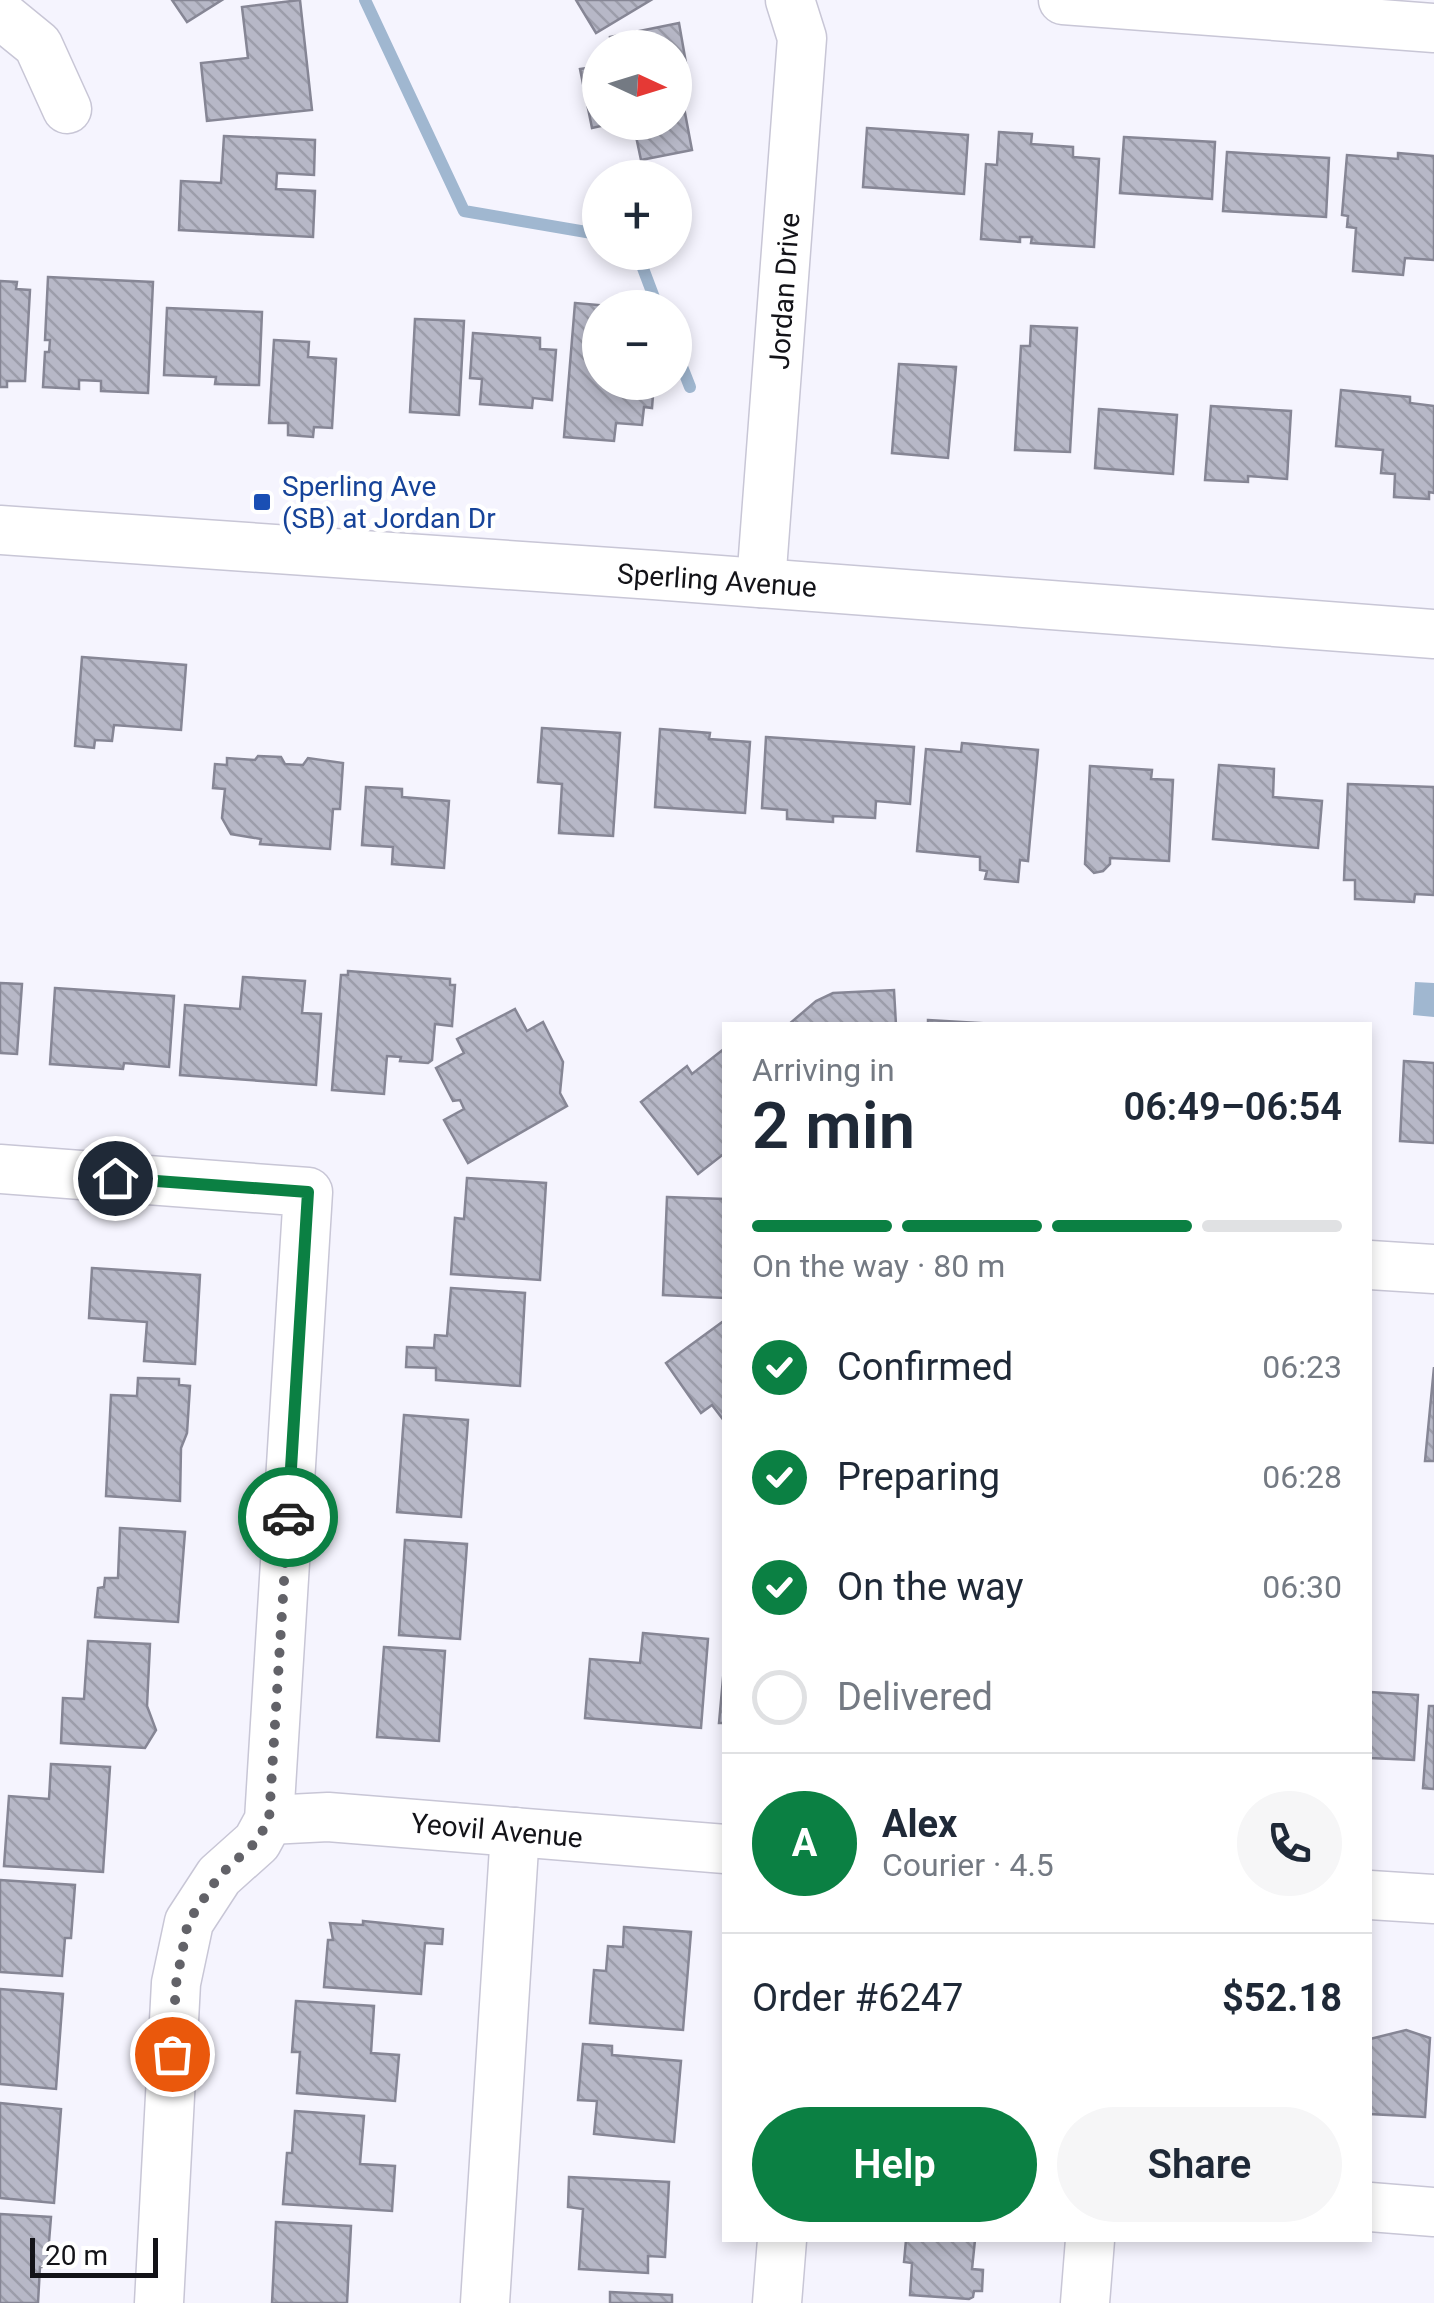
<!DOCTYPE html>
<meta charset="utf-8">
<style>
body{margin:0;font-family:Roboto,sans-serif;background:#f6f6f7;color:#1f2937;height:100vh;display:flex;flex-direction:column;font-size:38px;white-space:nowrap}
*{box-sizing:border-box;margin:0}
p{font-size:32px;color:#747a83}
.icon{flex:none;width:55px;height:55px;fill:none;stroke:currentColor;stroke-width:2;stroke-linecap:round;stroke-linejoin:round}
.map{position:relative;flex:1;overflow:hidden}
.panel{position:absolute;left:722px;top:1022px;width:650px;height:1220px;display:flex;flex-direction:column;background:#fff;border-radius:0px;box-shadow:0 5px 15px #0003}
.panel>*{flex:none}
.needle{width:65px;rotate:94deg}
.tools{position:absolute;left:582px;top:30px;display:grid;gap:20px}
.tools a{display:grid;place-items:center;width:110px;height:110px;border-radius:50%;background:#fff;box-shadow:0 5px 15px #0003;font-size:50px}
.scale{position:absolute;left:30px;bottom:25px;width:128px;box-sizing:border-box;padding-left:10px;border:5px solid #131318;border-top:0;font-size:28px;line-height:35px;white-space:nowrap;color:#131318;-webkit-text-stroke:8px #fff;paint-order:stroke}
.pin{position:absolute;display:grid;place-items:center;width:85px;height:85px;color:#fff;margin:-42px;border:5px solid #fff;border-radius:50%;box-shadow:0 2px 10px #0007}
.courier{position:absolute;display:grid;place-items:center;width:100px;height:100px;margin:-50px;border:8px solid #0b8043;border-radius:50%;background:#fff;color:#222;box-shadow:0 2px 12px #0007}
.overview em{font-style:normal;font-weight:600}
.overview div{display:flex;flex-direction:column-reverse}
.overview{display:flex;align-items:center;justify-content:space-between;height:170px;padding:0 30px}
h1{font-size:65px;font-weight:600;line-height:75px}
.bar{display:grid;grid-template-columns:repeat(4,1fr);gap:15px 10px;align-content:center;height:120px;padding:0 30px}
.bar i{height:12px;border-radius:8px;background:#e0e1e3}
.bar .current{background:#0b8043}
.bar p{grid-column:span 4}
.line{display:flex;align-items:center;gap:25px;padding:0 30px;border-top:2px solid #e0e1e3}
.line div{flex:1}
.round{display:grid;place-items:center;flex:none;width:105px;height:105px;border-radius:52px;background:#f6f6f7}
ol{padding:0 30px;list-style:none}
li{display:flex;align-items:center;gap:30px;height:110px}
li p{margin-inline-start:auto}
li .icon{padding:10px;border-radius:50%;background:#0b8043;color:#fff;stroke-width:4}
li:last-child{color:#747a83}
li i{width:55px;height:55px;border:5px solid #e0e1e3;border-radius:50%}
.button{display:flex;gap:20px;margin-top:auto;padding:20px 30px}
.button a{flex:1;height:115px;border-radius:60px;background:#0b8043;color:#fff;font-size:40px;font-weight:600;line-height:115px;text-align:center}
.button a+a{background:#f6f6f7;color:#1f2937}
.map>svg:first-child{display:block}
.water{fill:#a0b7d0}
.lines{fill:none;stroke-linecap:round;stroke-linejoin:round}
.stream{stroke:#a0b7d0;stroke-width:12}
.building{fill:url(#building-back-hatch);stroke:#868695;stroke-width:2.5}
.minor-casing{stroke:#c8c6d6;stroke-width:51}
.minor{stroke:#fff;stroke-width:48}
.done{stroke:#626268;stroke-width:10;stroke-dasharray:0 18}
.route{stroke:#0b8043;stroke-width:12}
.transit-dot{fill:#1a4fb4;stroke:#fff;stroke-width:4}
.labels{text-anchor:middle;stroke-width:9;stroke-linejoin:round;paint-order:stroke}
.street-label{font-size:28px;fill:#131318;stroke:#fff}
.transit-label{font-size:28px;fill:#164399;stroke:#fff;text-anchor:start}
</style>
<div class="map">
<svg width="1434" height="2303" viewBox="0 0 1434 2303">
<defs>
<pattern id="building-back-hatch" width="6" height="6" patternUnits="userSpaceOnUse" patternTransform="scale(2.5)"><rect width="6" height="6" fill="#b7b8c7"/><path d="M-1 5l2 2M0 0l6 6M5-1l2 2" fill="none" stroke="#9c9daa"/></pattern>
</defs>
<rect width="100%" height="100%" fill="#f5f4fe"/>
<!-- water -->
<path class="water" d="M1415,982L1434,983V1017L1413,1015Z"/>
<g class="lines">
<!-- stream -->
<g class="stream">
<path d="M365,0L464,211L592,233L600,238"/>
<path d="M623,252L641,263L658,308"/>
<path d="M675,349L690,387"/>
</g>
</g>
<!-- building -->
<g class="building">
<path d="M172,0H222L187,22Z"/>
<path d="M300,0L312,110L207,121L201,63L248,58L242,7Z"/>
<path d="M576,0H651L596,33Z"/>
<path d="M679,23L686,63L676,65L692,150L641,160L633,122H675V48H612L610,37Z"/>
<path d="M600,66V122H619L592,128L580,69Z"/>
<path d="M867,128L968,135L964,194L863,187Z"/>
<path d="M999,132L1032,134L1031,144L1073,147V157L1099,159L1094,247L1031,243L1032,237H1020V242L981,239L986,164L997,165Z"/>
<path d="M224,136L315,140L314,175L277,173L276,189L315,191L313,237L179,230L181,181L221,183Z"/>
<path d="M1124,137L1215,142L1212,199L1120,193Z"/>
<path d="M1227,152L1329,158L1326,217L1223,211Z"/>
<path d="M1398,153L1434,156V260L1405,258L1403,275L1353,271L1356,228L1347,227L1348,216L1342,215L1347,155L1398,159Z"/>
<path d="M48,277L153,282L148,393L101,391V381L79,380V389L43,387L45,352H49L50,340H45Z"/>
<path d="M0,281L17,282L16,289L30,290L25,381H7V387H0Z"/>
<path d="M575,303L632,308H600V382H654L652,408L644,407L642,425L616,423L614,441L564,437Z"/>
<path d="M167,308L262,312L259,385L215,384L216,377L164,375Z"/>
<path d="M415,319L464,321L459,415L410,412Z"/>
<path d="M1031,326L1077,328L1070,452L1015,450L1021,346H1030Z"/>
<path d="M473,333L540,338V349L556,350L552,400L533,398L532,408L480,404L482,379L470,378Z"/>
<path d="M274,340L309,342L308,357L336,359L332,428L314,427L313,437L288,435V423H269Z"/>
<path d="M899,364L956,367L948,458L892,453Z"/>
<path d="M1341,390L1410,397V403L1434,406V493L1429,492V499L1394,497L1395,474L1381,473L1383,450L1336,446Z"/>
<path d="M1211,406L1291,411L1287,479L1248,476V482L1205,480Z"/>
<path d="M1099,409L1177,415L1173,474L1095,468Z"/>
<path d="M82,657L186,665L181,730L114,725L112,741L95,740L94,748L75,746Z"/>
<path d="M542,728L620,733L613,836L559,833L562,784L538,782Z"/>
<path d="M660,729L710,733L709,739L750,742L745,813L655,807Z"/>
<path d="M766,737L914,747L910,804L876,801L875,818L833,816V822L787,819V810L762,808Z"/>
<path d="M962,743L1038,750L1028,861L1020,860L1018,882L985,879L987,871L980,870V857L917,851L926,749L961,752Z"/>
<path d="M258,756L281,757L285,764L303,765L308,758L343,763L340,809H333L330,849L260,844L261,839L231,834L222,818L225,789L213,788L215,764L227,765V758L255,760Z"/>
<path d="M1219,765L1274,769L1273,797L1322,801L1318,848L1213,839Z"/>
<path d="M1090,766L1152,770L1151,779L1173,780L1169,861L1110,858V864L1103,871L1094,873L1085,864Z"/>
<path d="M1348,784L1434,787V895L1415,894L1414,902L1355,899V880H1344Z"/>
<path d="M366,787L402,789V797L449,801L444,868L392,864L393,847L362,845Z"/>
<path d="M348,971L450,979V985H455L452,1026L435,1024L432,1060L428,1063L400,1061L401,1057L387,1056L384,1094L332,1090L341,975H348Z"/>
<path d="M243,977L305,981L302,1013L321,1014L316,1085L180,1075L185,1005L240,1009Z"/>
<path d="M0,983L22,984L17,1054L0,1053Z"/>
<path d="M55,988L174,996L169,1067L124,1063L123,1069L50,1064Z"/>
<path d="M894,990L896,1025H788L816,1001L833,993Z"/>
<path d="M515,1009L527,1031L543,1022L563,1062L560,1093L567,1106L468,1163L444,1120L464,1109L460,1100L453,1101L436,1068L464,1053L457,1039Z"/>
<path d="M928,1020L1013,1025H928Z"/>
<path d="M725,1048V1153L698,1174L641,1102L687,1066L692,1074Z"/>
<path d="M1404,1061L1434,1063V1143L1400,1141Z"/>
<path d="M467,1178L546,1183L540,1280L451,1274L455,1218L464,1219Z"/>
<path d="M667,1197L725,1199V1298L663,1295Z"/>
<path d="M92,1268L200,1275L195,1364L144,1361L147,1322L89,1318Z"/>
<path d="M451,1288L525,1293L520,1386L436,1380V1368L406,1367L407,1347L434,1348L435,1335L447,1336Z"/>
<path d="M725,1320V1422L712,1405L701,1413L666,1363Z"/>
<path d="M1434,1367V1461H1425Z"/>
<path d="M138,1378L179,1379V1385L190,1386L187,1433L181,1448L180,1501L106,1496L111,1395L137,1396Z"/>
<path d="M404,1415L468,1420L461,1517L397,1512Z"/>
<path d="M120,1528L185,1532L178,1622L95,1617L98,1588L104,1587L105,1578H118Z"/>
<path d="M405,1540L467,1544L460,1639L399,1635Z"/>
<path d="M643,1633L708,1639L701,1728L585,1718L590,1659L640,1663Z"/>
<path d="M88,1641L150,1644L147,1706L156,1730L145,1748L61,1743L63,1698L84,1699Z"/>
<path d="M384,1647L445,1651L439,1741L377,1737Z"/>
<path d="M725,1656V1723H719Z"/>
<path d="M1370,1692L1418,1695L1414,1760L1370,1758Z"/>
<path d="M1429,1706H1434V1789L1423,1788Z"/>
<path d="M51,1764L110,1767L103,1872L4,1866L9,1796L49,1799Z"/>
<path d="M0,1880L75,1885L71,1938H65L62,1976L0,1972Z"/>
<path d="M363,1921L443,1929L442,1944L425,1943L421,1994L324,1987L328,1940H333L330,1923L363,1925Z"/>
<path d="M624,1927L691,1932L683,2030L590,2023L594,1970L606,1971L608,1946L623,1947Z"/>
<path d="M0,1989L63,1994L56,2089L0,2084Z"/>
<path d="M296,2001L374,2006L371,2053L399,2055L395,2101L297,2093L300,2052H292Z"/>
<path d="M1406,2030L1430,2038L1425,2117L1370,2114V2039Z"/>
<path d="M583,2044L612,2046V2055L681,2061L674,2142L594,2134L597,2101L578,2100Z"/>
<path d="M0,2103L61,2109L54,2203L0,2198Z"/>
<path d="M295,2111L364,2116L360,2164L395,2166L392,2211L283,2204L287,2153H292Z"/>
<path d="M569,2177L669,2182L665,2257L648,2256V2273L579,2269L583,2209L568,2207Z"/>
<path d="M0,2214L51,2217L47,2267H40L38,2303H0Z"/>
<path d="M276,2222L351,2226L347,2303H272Z"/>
<path d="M906,2240H975L972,2269L983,2270L982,2291H974L973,2297L969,2299L910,2295L912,2263L904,2262Z"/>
<path d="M610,2292L672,2295V2303H610Z"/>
</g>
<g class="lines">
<defs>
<g id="minor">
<path d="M1063,0L1434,28"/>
<path d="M0,14L38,45L67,109"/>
<path d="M0,530L654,575L1434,634"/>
<path d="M761,583L802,38L790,0"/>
<path d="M0,1169L308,1192L269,1820L257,1842L219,1876L189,1922L176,1983L159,2303"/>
<path d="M1370,1265L1434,1269"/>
<path d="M269,1820L328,1817L725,1849"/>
<path d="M1370,1895L1434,1899"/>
<path d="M1370,2207L1434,2212"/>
<path d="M485,2303L515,1832"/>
<path d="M777,2303L782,2240"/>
<path d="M1085,2303L1090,2240"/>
</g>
</defs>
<!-- minor casing -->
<use href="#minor" class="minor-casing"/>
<!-- minor -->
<use href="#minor" class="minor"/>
</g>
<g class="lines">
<!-- done -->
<path class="done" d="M172,2054L176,1984L188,1922L219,1876L256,1842L269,1820L288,1517"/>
<!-- route -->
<path class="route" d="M115,1178L308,1192L288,1517"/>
</g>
<!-- markers -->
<rect class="transit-dot" x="252" y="492" width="20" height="20" rx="5"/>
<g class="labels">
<!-- street labels -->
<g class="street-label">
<text transform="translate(784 291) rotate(-86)" y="10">Jordan Drive</text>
<text transform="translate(717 580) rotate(4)" y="10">Sperling Avenue</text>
<text transform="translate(497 1830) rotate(5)" y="10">Yeovil Avenue</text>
</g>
<!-- transit labels -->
<g class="transit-label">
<text x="282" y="496">Sperling Ave<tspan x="282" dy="32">(SB) at Jordan Dr</tspan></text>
</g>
</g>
</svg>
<div class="tools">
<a><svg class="needle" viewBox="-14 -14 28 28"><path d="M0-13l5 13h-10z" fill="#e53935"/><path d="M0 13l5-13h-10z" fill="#747a83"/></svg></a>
<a>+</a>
<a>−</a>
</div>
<div class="scale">20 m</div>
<div class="pin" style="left:172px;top:2054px;background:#ea580c"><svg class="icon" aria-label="bag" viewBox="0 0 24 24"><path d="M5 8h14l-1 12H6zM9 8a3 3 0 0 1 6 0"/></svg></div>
<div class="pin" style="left:115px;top:1178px;background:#1f2937"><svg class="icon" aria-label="home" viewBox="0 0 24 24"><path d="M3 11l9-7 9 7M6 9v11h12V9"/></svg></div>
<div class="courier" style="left:288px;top:1517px"><svg class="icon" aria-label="car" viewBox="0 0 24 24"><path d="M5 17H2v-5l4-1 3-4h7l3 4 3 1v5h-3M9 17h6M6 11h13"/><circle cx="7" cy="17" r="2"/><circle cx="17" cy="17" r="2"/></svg></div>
<section class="panel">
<div class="overview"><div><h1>2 min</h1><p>Arriving in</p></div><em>06:49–06:54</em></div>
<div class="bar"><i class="current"></i><i class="current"></i><i class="current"></i><i></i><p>On the way · 80 m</p></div>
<ol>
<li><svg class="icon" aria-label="check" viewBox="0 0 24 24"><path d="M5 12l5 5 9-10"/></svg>Confirmed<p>06:23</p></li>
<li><svg class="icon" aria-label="check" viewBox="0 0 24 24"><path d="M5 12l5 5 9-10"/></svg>Preparing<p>06:28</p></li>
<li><svg class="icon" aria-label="check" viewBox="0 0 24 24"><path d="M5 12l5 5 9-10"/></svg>On the way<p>06:30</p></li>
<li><i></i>Delivered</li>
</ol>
<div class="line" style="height:180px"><b class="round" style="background:#0b8043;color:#fff">A</b><div><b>Alex</b><p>Courier · 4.5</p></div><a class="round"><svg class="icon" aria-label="phone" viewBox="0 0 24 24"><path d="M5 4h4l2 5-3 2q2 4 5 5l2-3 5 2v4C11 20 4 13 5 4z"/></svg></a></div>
<div class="line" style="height:130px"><div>Order #6247</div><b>$52.18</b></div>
<div class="button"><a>Help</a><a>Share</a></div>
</section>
</div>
